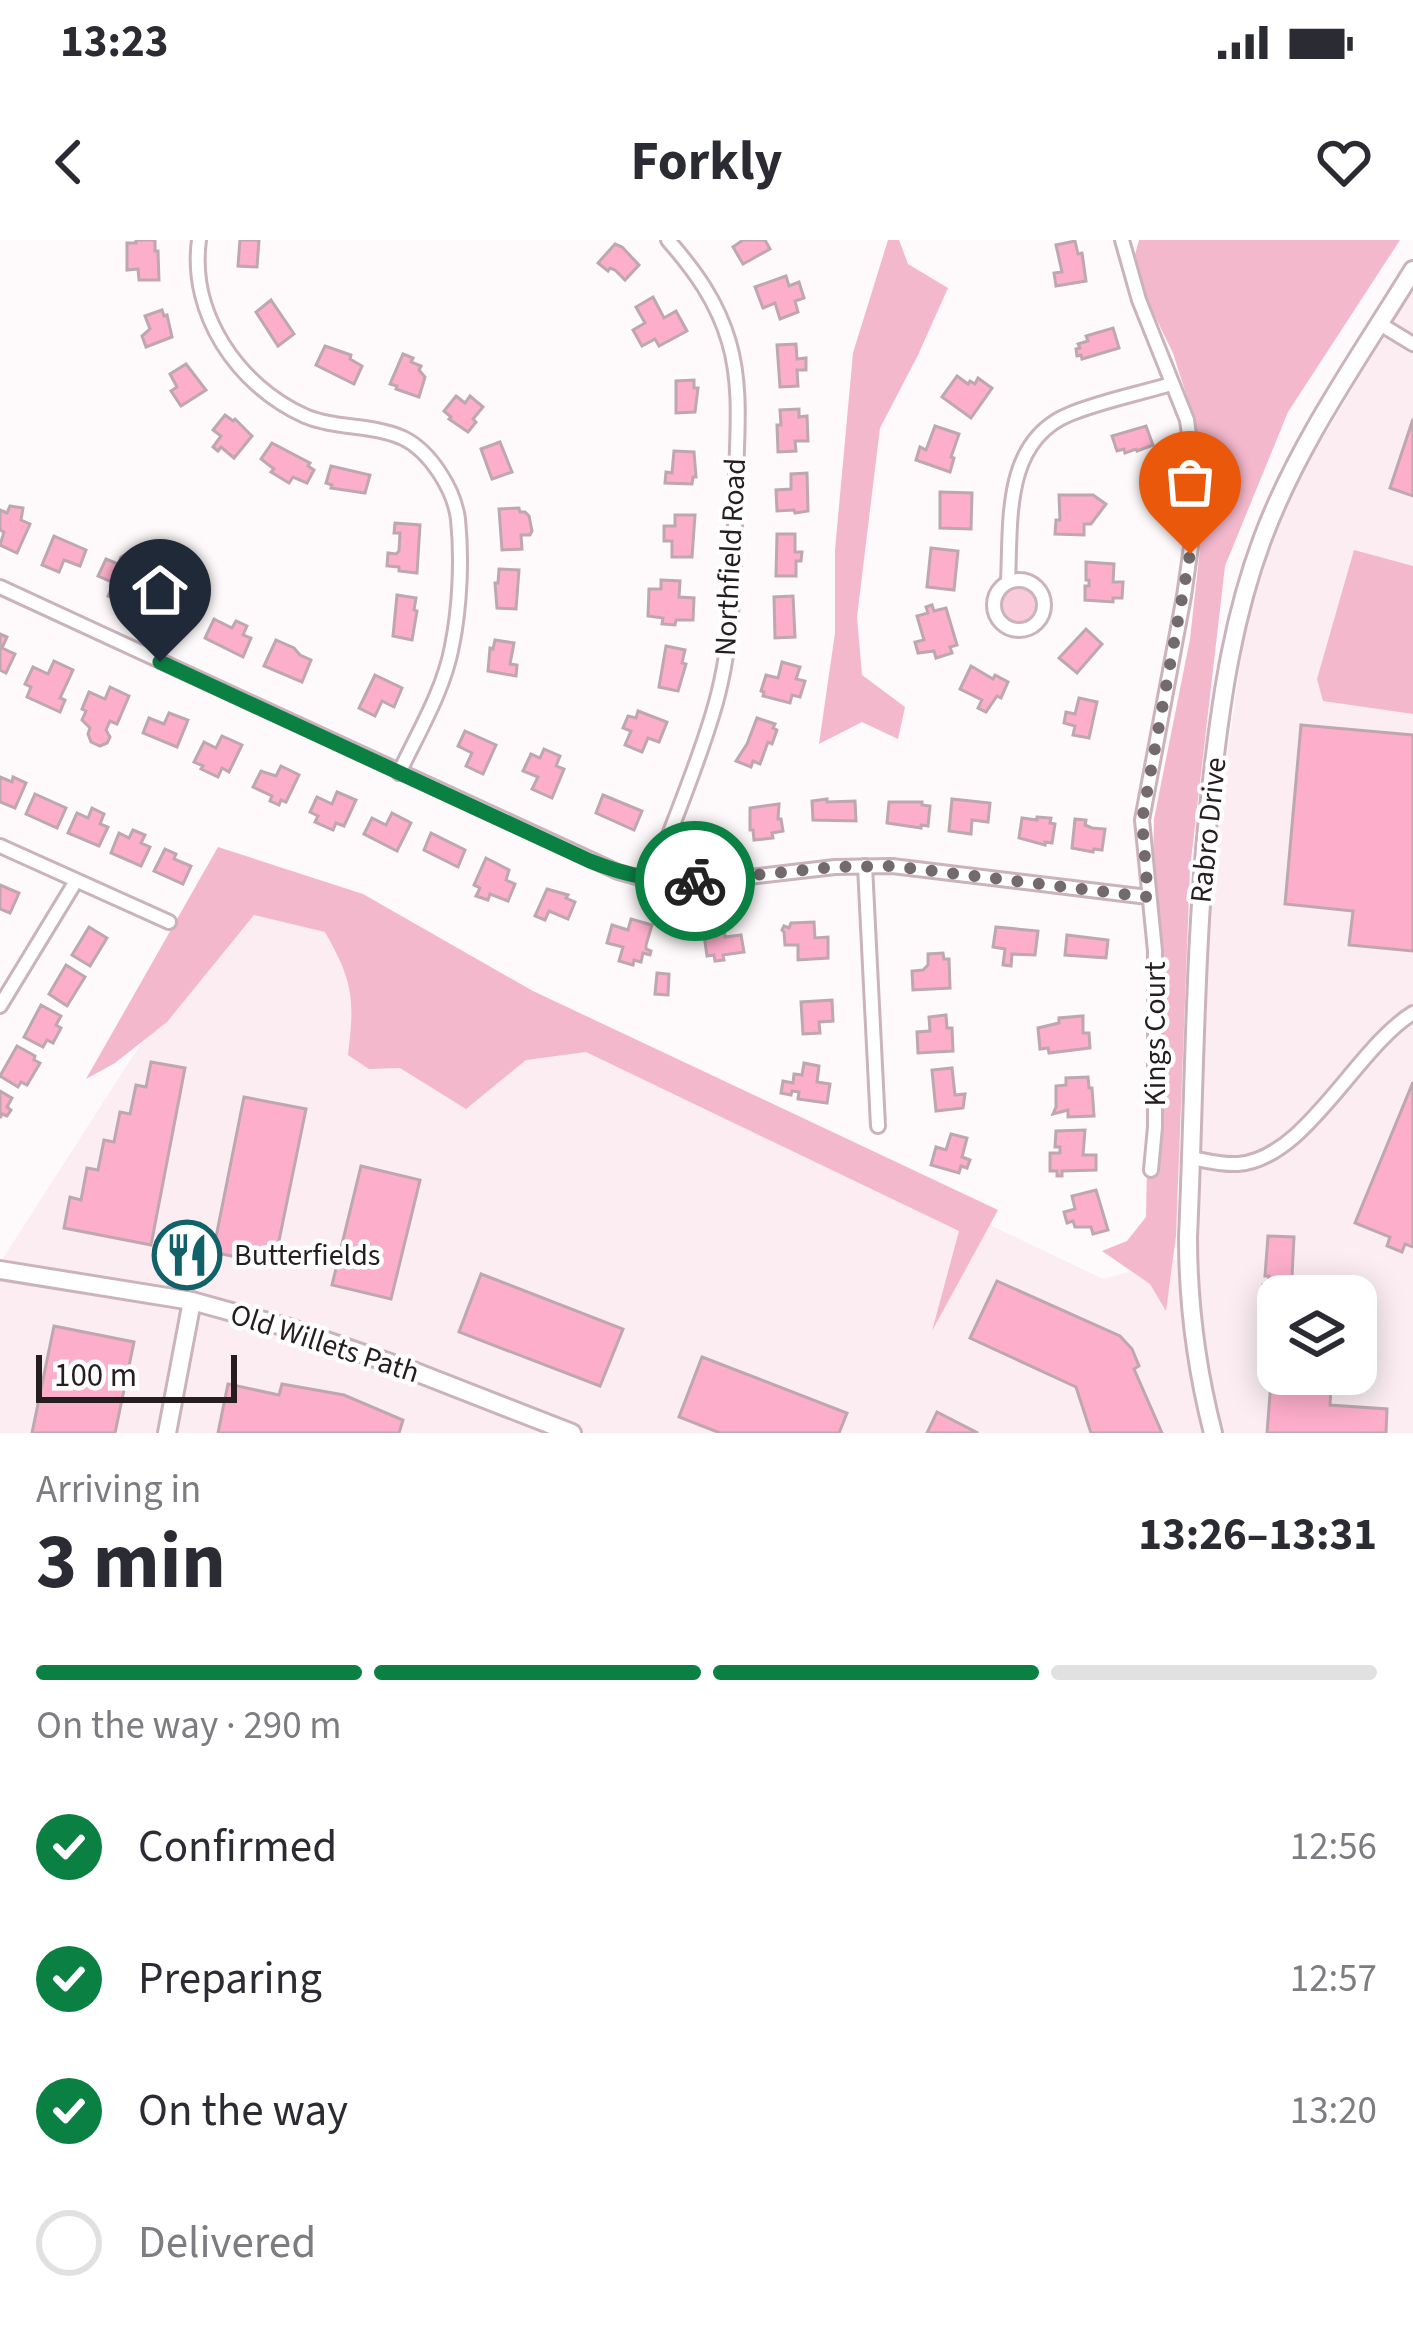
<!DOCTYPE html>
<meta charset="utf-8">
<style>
body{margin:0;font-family:"Source Sans 3",sans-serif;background:#f2f2f3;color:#2b2b33;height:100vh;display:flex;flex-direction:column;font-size:45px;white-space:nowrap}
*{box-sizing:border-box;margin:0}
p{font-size:39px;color:#7c7c81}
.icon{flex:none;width:66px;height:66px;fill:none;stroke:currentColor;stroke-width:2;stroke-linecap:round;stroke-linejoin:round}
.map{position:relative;height:1193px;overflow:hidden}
.drawer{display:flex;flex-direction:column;background:#fff;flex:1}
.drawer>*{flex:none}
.controls{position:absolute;left:1257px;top:1035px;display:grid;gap:24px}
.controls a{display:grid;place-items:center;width:120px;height:120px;border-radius:24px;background:#fff;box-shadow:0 6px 30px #0003;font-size:60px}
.scale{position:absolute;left:36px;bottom:30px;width:201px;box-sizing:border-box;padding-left:12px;border:6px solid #261d20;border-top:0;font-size:33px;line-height:42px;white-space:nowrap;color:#261d20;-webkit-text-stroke:9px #fff;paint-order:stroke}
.pin{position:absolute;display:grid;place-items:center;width:102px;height:102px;color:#fff;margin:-123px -51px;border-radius:50% 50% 50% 0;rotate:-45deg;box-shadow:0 0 12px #0007}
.pin .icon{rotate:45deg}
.courier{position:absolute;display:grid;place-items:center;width:120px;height:120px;margin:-60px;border:9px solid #0b8043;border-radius:50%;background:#fff;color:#222;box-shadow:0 3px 15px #0007}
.overview em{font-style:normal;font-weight:700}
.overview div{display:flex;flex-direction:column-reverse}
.overview{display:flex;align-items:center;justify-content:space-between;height:204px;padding:0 36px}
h1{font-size:78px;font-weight:700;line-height:90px}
.bar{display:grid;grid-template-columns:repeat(4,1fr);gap:18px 12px;align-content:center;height:144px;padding:0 36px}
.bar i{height:15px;border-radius:9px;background:#e1e1e2}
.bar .active{background:#0b8043}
.bar p{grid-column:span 4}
ol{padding:0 36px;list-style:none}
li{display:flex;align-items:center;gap:36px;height:132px}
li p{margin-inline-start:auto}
li .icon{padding:12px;border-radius:50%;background:#0b8043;color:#fff;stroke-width:4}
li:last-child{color:#7c7c81}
li i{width:66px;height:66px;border:6px solid #e1e1e2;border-radius:50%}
.status{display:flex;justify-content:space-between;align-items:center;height:84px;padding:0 60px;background:#fff;direction:ltr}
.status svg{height:33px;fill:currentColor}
header{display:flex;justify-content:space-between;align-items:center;height:156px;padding:0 36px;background:#fff;font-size:54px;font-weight:700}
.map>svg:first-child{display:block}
.built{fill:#fbedf2;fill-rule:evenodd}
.green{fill:#f9cada}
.forest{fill:#f4b8cd}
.building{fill:#fdaecb;stroke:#bea7ae;stroke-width:3}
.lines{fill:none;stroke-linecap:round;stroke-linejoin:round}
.street-casing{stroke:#cbb3bb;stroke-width:18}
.secondary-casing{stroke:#cbb3bb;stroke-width:22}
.street{stroke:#fff;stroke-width:12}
.secondary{stroke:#fff;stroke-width:16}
.done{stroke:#726a6c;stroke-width:12;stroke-dasharray:0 21.6}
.route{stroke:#0b8043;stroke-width:15}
.labels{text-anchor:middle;stroke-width:9;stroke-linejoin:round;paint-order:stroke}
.street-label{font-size:30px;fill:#261d20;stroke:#fff}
.poi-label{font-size:30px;fill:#261d20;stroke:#fff;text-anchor:start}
</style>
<div class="status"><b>13:23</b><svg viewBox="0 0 49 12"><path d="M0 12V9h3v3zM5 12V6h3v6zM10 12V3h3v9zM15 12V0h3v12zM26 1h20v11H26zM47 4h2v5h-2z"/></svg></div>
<header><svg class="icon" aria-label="back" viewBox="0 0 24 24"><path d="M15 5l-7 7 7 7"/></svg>Forkly<svg class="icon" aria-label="heart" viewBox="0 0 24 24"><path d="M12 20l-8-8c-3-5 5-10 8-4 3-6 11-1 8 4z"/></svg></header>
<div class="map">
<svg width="1413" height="1193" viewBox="0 0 1413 1193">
<rect width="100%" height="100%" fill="#fef9fa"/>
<!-- built -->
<path class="built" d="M1413,46V1193H0V1023L251,632L1103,1039L1194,1015L1213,621L1245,388L1285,262ZM1278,1056H1356V1134H1278Z"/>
<!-- green -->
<circle class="green" cx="1019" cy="365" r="22"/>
<!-- forest -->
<g class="forest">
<path d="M888,0H899L908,24L948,48L918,115L880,188L857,377L862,435L905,467L898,499L862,482L819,504L835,393V310L853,113Z"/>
<path d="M1139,0H1400L1288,172L1225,326L1190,629L1176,996L1166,1071L1150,1044L1102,1011L1127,1001L1146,977L1154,579L1190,399L1208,237L1193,176L1173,113L1144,54L1134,18Z"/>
<path d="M1354,310L1413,326V474L1323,461L1317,439Z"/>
<path d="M218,607L363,654L533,751L998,970L932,1091L959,991L586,812L526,820L466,869L400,828L369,829L348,815C355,759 353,741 325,692L254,675L167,782L115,823L86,839Z"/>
</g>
<!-- building -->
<g class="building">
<path d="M136,0H155V11H158L159,40H139L138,29L127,30V3H136Z"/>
<path d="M240,0H259L257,27L238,26Z"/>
<path d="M765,0L770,9L743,24L733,7L743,0Z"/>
<path d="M1075,1L1078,14L1082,13L1086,41L1056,46L1054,33L1062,32L1056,5Z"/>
<path d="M615,4L622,7L639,25L625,40L615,30L610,28L608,31L598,23Z"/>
<path d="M786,36L789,46L799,42L804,58L795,61L798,72L780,79L775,63L763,68L755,47Z"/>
<path d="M653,57L664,78L676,71L687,91L659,106L655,99L642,106L633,90L645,83L636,67Z"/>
<path d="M271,60L294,94L278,106L256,72Z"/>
<path d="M162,70L164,76L167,75L172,97L146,107L142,96L150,89L145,76Z"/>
<path d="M1113,88L1119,108L1082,119L1081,115L1077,116L1076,109L1080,108L1078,104L1088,101L1086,96Z"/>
<path d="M796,104L797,119L806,118V130H797L798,146L780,147L777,105Z"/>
<path d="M325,106L351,115L350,119L362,126L354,144L316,125Z"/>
<path d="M403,114L413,118L411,122L421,126L419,130L425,137L419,157L396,149L397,146L390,144Z"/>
<path d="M186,124L206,150L181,166L171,151L177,147L170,134Z"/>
<path d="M957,136L968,144L970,141L975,144L978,138L992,148L971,178L942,157Z"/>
<path d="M694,140V148H698L695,172L676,173V141Z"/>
<path d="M456,156L465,163L470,156L483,167L473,179L476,182L468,192L449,179L451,177L444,171Z"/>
<path d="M799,169V177L807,176L808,201H795L796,211L778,212L777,185H781L780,170Z"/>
<path d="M225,175L233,181L235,179L252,196L234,218L221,207L218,211L213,207L221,196L213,190Z"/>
<path d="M1413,179V256L1390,248Z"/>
<path d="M935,186L959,194L951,217L954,218L950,232L916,220L920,207L926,210Z"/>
<path d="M1146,186L1153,205L1137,211L1136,209L1125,213L1124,209L1117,211L1112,196Z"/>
<path d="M500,202L512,232L492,239L481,209Z"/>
<path d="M272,203L310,223L308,226L314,230L307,243L293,237L289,243L271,232L274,229L261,219Z"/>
<path d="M674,211L694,212L696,237H693L692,244L665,243L666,232L672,233Z"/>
<path d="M331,226L370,235L365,253L331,248L332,245L326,243Z"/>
<path d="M807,233L808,271L795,273L794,270L777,271L776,250L791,249V234Z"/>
<path d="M940,252L972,253L971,289L940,288Z"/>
<path d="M1059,255H1093L1106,264L1091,284H1084V295L1055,294L1056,280H1060Z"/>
<path d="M10,266L23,268L21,280L30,284L17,313L0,305L4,292L0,290V270L7,273Z"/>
<path d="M519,268L520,272H525L529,276L532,291L530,295H521L522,309L502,310L499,269Z"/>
<path d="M675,275H695L692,317H672V301H664V286H675Z"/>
<path d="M395,283L420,285L417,333L399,331V327L387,326L388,313L396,314L399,311L400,293H394Z"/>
<path d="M777,294H795V312H802L801,321H796V336H776Z"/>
<path d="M54,296L86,310L80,326L64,320L59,332L42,325Z"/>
<path d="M931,308L958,311L954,350L927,347Z"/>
<path d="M128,313L139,317L134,334L140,337L128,365L108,356L114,343L98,336L106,319L118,324L121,317Z"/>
<path d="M1086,322L1114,324L1113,342H1123L1122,358H1113V362L1085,360V346H1089V340H1086Z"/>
<path d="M499,329L519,330L516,369L497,368L495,343H498Z"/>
<path d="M178,335L187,339L183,349L197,358L183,391L165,383L170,370L156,364L164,346L173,347Z"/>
<path d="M661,340L680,341L679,357L694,358L693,380H676L675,385L662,384L663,378L648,376L649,349H661Z"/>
<path d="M397,355L416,358L414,370L417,371L412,400L393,396Z"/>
<path d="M793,356L795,397L775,398L774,357Z"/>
<path d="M932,365L934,371L946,368L957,405L950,407L952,413L936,418L934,411L918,413L915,402L924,400L917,376L928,373L926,367Z"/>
<path d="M214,379L232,388L236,381L247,386L243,395L251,398L243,417L205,398Z"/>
<path d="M1086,389L1102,404L1077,433L1059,418Z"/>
<path d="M0,394L7,397L2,408L15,414L6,433L0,430Z"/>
<path d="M276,400L294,408L300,415L311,420L302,442L264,426Z"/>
<path d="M495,400L514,403L510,424L517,425L516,436L488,431L490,408L493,409Z"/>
<path d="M666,406L685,410L682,423L686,424L678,451L659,447Z"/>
<path d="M54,421L73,430L60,458L65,460L60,472L27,457L31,447L25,444L33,427L48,434Z"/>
<path d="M782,422L800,427L796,439L805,441L800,457L792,455L790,463L763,456L764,452L761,451L766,435L778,438Z"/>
<path d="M971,426L993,439L995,435L1008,442L1001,458L997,456L986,472L978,468L982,460L960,449Z"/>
<path d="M375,435L402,448L394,467L382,461L375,476L359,468Z"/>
<path d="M110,447L129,456L117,484L110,481L106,490L110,497L107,503L100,506L91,502L88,494L90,488L82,480L86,471L82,469L89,452L105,459Z"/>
<path d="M1079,458L1097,462L1089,498L1073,495L1075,486L1064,483L1066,472L1075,474Z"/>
<path d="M638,471L667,482L659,502L648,498L642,512L625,505L631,491L623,488L628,476L636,478Z"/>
<path d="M169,473L188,480L177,507L143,493L149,478L164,484Z"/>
<path d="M757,478L775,484L773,488L777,490L772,504L768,502L760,524L753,521L751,527L736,521L747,504Z"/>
<path d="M1301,485L1413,495V711L1349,705L1353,671L1285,664Z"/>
<path d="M465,491L496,505L483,534L466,526L472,513L458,506Z"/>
<path d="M222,496L242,505L229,532L222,528L218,537L201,529L203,526L194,522L204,502L216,508Z"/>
<path d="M544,509L560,516L556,526L564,529L552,558L532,549L538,537L523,531L531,514L540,518Z"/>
<path d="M281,526L299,535L286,562L281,560L279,565L270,561L272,556L253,547L261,531L276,536Z"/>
<path d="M0,537L12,542L13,537L26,543L15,568L0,562Z"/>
<path d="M337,552L356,560L344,586L336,583L333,590L315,582L318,576L310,572L317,557L332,564Z"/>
<path d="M35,554L66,568L57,588L26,574Z"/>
<path d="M603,555L642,571L634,590L596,573Z"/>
<path d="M827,559V562L855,561L856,581L813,580L812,561Z"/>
<path d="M952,559L990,563L988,582L972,580L971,594L949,591Z"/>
<path d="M889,562H922V565L930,566L928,586L921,585V588L887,583Z"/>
<path d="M779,564L778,579H781L783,591L772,593L773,598L754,600L753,590H750V568Z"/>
<path d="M92,568L104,574L100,584L108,587L99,606L68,593L77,573L88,578Z"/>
<path d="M392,573L411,583L397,611L364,594L372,578L386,585Z"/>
<path d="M1037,577L1051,578L1050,583L1055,584L1052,603L1045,602V605L1019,598L1022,578L1037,580Z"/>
<path d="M1075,579L1086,580L1085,585L1092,588L1105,589L1102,610L1094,609L1093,612L1072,608Z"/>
<path d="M133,590L145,595L141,603L150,607L141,626L111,613L119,593L129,598Z"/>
<path d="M431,593L465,610L458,627L424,610Z"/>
<path d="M165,609L176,614L174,619L191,626L183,644L154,631Z"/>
<path d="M486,618L509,630L506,640L515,644L508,661L490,654L488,660L476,656L480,648L474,645Z"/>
<path d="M0,645L19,653L10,673L0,669Z"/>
<path d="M547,649L568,655L566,658L575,662L568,679L549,671L545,680L535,676Z"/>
<path d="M631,679L652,685L646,705V709L651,711L650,715L643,713L641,722L634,720L633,725L619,721L623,707L607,703L612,685L628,690Z"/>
<path d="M814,682L815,698L828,697V718L798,720V705H785L784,692L782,690L784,686L789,688L791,683Z"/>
<path d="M724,685L725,697L741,695L744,712L723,715L724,720L715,721L714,715L707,716L703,688Z"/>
<path d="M89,687L107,698L90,726L72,715Z"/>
<path d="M996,687L1038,691L1035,715L1012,714L1011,726L1003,725L1005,709L993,707Z"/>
<path d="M1067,695L1108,700L1106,718L1065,715Z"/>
<path d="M943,713L944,719H949L950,748L913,750L912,731L923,730L928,725V714Z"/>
<path d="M66,725L85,737L67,766L49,754Z"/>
<path d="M657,733L669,734L668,755L655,754Z"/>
<path d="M832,760L833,781L819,782L820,793L803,794L801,762Z"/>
<path d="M41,765L61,776L56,785L61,788L53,803L47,800L43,807L24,797Z"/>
<path d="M946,775L947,788H952L953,811L918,813L917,792L930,791L929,777Z"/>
<path d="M1083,776V793H1089L1090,808L1049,813L1048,808L1040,809L1038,788L1059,783V778Z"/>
<path d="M17,806L35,816L34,820L40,823L27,845L21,842L18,847L0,836Z"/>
<path d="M151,822L185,828L151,1005L64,988L70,957L81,960L87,928L98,930L104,900L114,902L120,872L130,874L136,845L146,847Z"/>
<path d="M804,823L819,826L817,842L830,844L827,863L798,859L799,852L792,851L791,855L781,853L783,841L793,843L794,834L802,835Z"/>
<path d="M952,828L955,855L965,854L963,868L936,871L932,830Z"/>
<path d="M1088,837L1089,848H1092L1094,876L1068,877V870L1053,874L1056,867V846L1066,845V838Z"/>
<path d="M1413,842V1007L1405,1004L1402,1012L1387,1006L1390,997L1355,983Z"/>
<path d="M0,851L12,858L7,867L11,870L7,876L2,874L0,878Z"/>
<path d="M244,857L306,869L274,1025L213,1012Z"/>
<path d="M1085,890L1083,915H1096V930L1062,931V936H1057V931H1050V913H1060V907H1055L1056,891Z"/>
<path d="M951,894L967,898L962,917L970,920L967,928L961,926L959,933L931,925L936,907L946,910Z"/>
<path d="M361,926L420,940L391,1059L332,1045Z"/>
<path d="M1096,950L1108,990L1093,994L1091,987H1075L1073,981L1067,983L1064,972L1075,969L1072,956Z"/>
<path d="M1268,996L1294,997L1291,1056H1278V1068L1260,1067L1263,1045L1268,1046L1269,1036H1265Z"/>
<path d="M481,1034L623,1089L600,1146L459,1092Z"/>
<path d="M997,1041L1120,1096L1132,1109L1139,1126L1134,1129L1162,1193H1091L1076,1147L970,1098Z"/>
<path d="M54,1086L134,1102L115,1193H32Z"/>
<path d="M702,1117L847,1173L839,1193H720L679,1177Z"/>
<path d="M1271,1141L1331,1145L1330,1165L1387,1169L1386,1193H1267Z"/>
<path d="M228,1144L279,1155L282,1144L344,1155L403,1180L399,1193H218Z"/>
<path d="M937,1172L978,1193H927Z"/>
</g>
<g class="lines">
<defs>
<g id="street">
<path d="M199,0C189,74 238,146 305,176C336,189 372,184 403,198C430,211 454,249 458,279C462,318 460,367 452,406C444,450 418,493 399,533"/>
<path d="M1122,0L1139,60L1187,180L1196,245V272L1184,356L1142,580L1155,711V887L1151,930"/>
<path d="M1380,84L1413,104"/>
<circle cx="1019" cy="365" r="25"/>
<path d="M1008,341C1011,281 1003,201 1070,174C1102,161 1138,154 1171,144"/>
<path d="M0,347L618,632L651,641H714L835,627L892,626L1148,657"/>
<path d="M0,606L169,682"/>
<path d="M865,626L878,886"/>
<path d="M651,641C672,586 695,532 712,476C736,400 734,319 736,239C737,193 742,146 729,102C717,61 695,31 668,0"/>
<path d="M0,766L76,641"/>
<path d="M1192,918C1207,921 1223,925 1238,924C1306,919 1356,808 1413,773"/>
</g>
<g id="secondary">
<path d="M0,1030L192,1061L286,1087L413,1131L572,1193"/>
<path d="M167,1193L192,1061"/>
<path d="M1213,1193C1196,1127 1188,1064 1188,997C1195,841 1194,686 1213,532C1222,453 1234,375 1262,300C1298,203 1359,118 1413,30"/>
</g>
</defs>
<!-- street casing -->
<use href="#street" class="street-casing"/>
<!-- secondary casing -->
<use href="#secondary" class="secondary-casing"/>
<!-- street -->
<use href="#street" class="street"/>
<!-- secondary -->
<use href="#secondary" class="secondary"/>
</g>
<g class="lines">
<!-- done -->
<path class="done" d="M695,641L835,627L892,626L1148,657L1142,580L1190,314"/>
<!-- route -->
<path class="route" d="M160,422L590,621C625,635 657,642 695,641"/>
</g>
<!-- icons -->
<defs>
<symbol id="restaurant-ring" viewBox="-11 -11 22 22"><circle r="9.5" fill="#fff" stroke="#116169" stroke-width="1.5"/><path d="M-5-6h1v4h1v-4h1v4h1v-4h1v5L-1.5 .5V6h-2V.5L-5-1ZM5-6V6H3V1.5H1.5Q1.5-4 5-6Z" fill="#116169"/></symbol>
</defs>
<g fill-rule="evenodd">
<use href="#restaurant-ring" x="149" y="977" width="76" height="76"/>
</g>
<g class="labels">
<!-- street labels -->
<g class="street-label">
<text transform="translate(730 317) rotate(-87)" y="10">Northfield Road</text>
<text transform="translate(1208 590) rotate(-84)" y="10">Rabro Drive</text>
<text transform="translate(1155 794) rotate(-90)" y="10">Kings Court</text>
<text transform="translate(325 1103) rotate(18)" y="10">Old Willets Path</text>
</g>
<!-- poi labels -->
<g class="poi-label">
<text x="234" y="1025">Butterfields</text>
</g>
</g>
</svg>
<div class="controls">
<a><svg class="icon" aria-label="layers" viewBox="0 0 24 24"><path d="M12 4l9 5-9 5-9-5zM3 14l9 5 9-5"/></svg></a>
</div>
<div class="scale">100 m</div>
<div class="pin" style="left:1190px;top:314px;background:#ea580c"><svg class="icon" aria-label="bag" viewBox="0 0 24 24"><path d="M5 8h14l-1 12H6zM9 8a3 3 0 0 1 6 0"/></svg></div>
<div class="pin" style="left:160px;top:422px;background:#1f2937"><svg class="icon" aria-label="home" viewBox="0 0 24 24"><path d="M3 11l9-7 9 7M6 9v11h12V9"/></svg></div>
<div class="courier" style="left:695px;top:641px"><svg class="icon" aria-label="bike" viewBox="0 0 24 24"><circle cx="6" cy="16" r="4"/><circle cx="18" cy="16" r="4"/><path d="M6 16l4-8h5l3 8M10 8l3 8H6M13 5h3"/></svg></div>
</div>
<section class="drawer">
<div class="overview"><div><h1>3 min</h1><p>Arriving in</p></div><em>13:26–13:31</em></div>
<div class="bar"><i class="active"></i><i class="active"></i><i class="active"></i><i></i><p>On the way · 290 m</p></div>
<ol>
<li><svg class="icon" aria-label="check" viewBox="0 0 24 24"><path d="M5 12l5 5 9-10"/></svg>Confirmed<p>12:56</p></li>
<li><svg class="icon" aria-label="check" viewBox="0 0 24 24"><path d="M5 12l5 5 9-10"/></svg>Preparing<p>12:57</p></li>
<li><svg class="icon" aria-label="check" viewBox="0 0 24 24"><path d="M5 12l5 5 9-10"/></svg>On the way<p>13:20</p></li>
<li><i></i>Delivered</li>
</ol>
</section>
